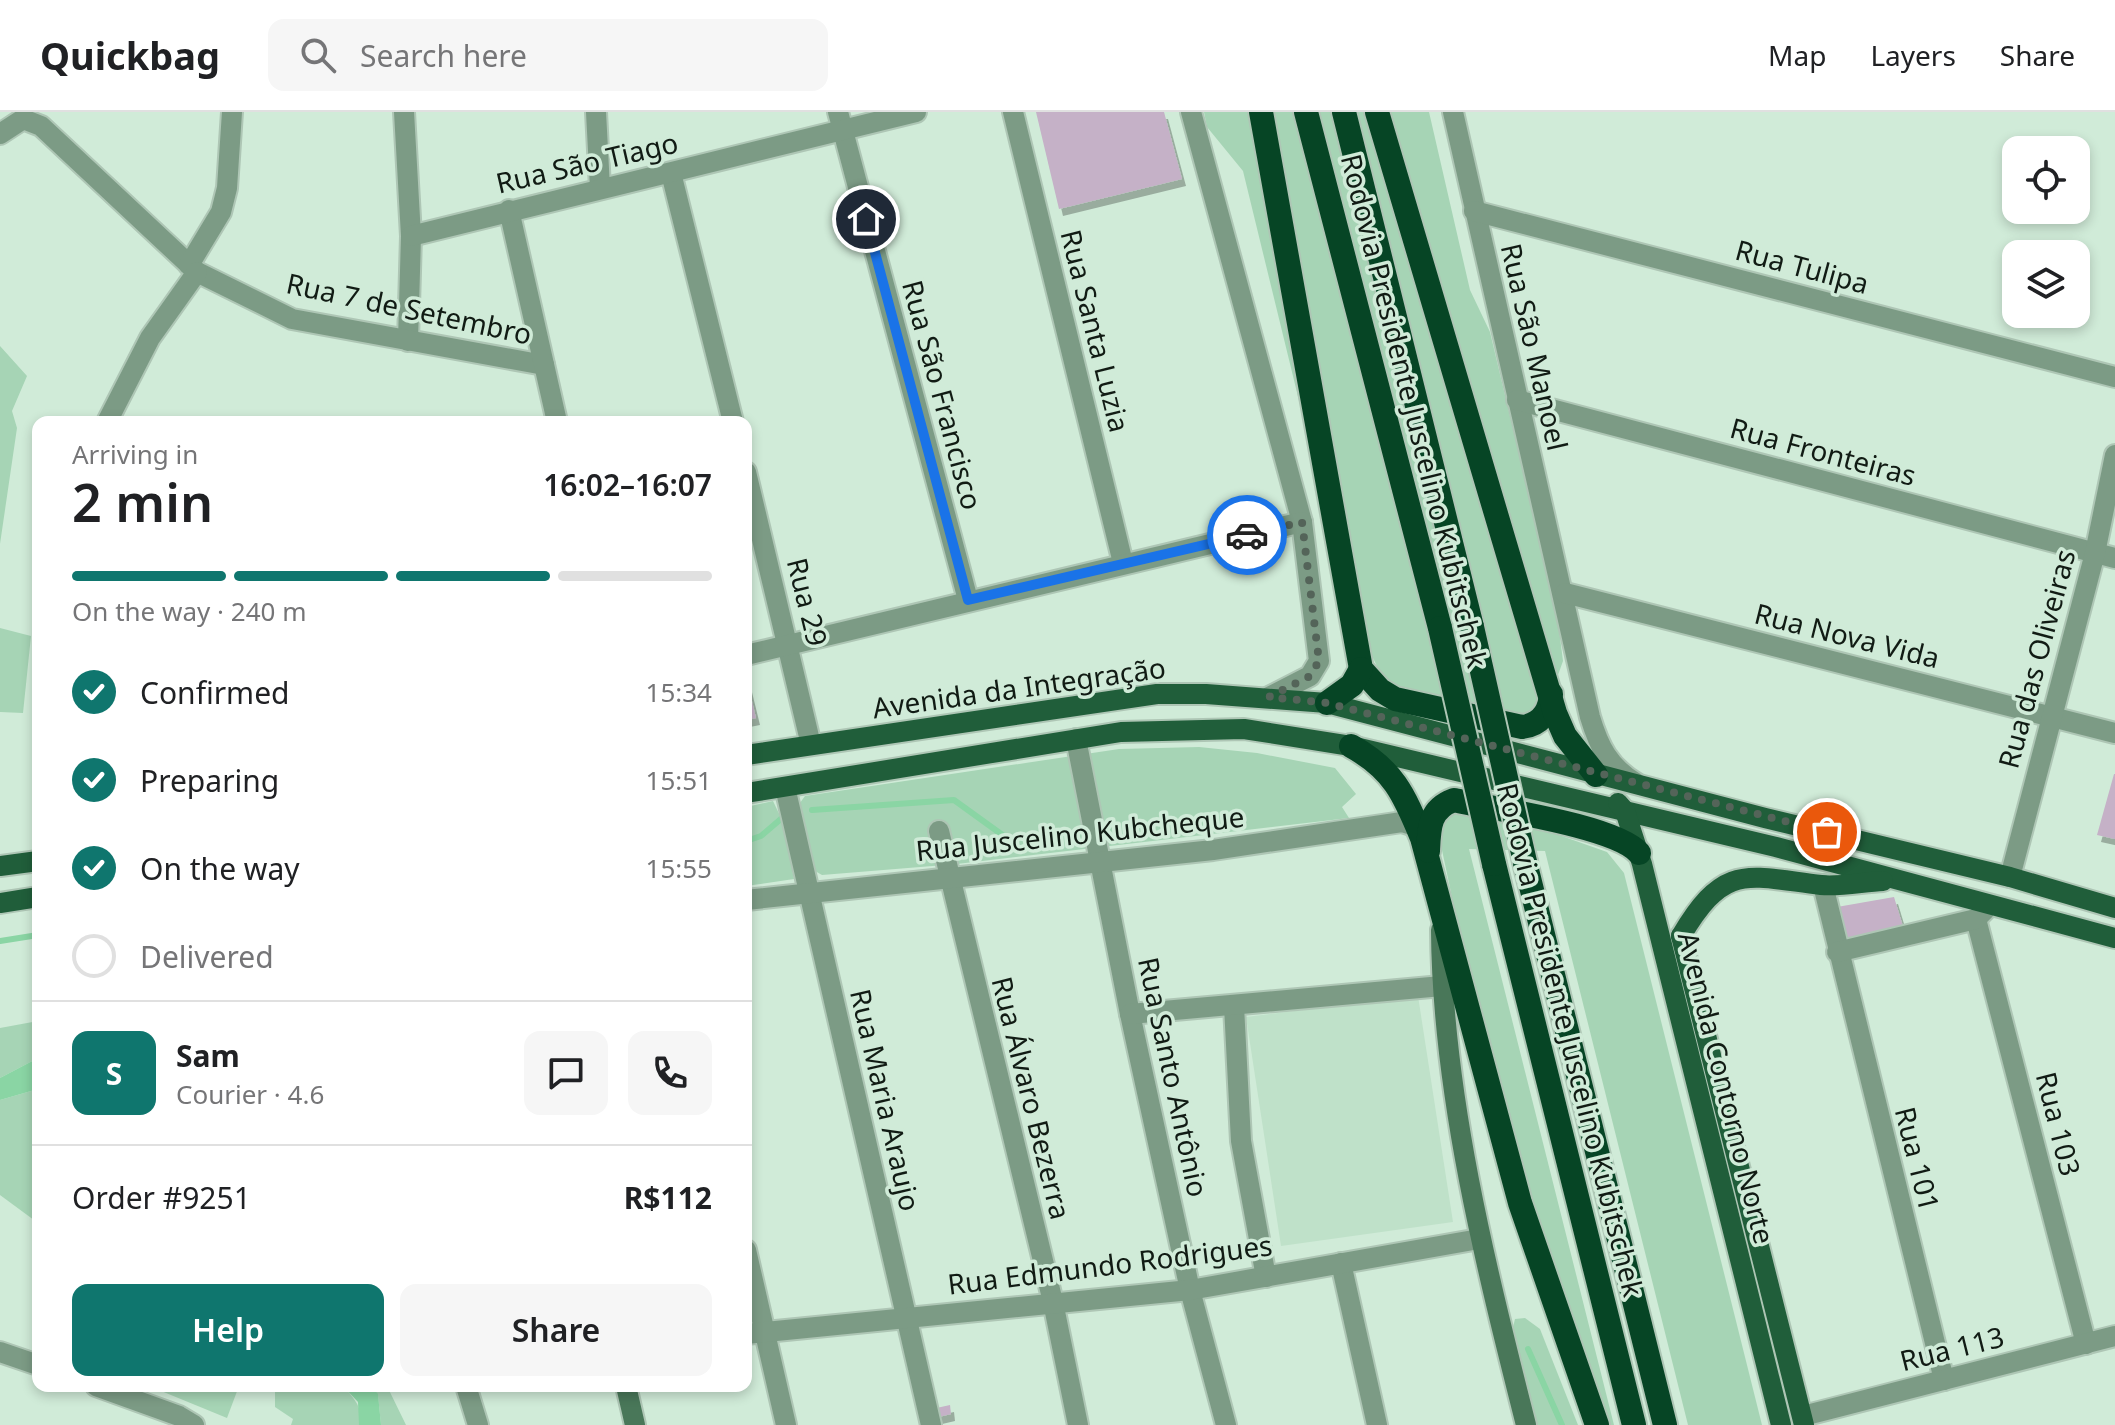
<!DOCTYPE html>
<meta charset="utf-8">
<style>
body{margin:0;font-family:"Noto Sans",sans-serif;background:#f6f6f6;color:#202124;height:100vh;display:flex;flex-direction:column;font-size:30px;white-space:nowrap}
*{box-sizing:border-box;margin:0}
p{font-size:26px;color:#757577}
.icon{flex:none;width:44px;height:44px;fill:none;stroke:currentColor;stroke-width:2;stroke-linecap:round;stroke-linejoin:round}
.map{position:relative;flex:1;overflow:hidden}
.sheet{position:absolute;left:32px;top:304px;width:720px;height:976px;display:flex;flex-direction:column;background:#fff;border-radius:16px;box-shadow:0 4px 12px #0003}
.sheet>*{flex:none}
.fabs{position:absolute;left:2002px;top:24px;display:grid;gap:16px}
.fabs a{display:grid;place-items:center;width:88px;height:88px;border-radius:16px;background:#fff;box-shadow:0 4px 12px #0003;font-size:40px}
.pin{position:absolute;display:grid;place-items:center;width:68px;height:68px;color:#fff;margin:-34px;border:4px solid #fff;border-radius:50%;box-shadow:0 2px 8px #0007}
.courier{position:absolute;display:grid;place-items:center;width:80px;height:80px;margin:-40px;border:6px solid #1a73e8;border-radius:50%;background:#fff;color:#222;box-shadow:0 2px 10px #0007}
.head em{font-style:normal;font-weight:600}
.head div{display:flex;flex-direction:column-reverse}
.head{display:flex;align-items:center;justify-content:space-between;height:136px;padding:0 40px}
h1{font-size:52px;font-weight:600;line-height:60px}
.bar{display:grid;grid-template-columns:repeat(4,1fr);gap:12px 8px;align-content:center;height:96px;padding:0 40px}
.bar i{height:10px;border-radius:6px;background:#e0e0e0}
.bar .current{background:#0f766e}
.bar p{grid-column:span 4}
.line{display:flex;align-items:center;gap:20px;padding:0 40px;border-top:2px solid #e0e0e0}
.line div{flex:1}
.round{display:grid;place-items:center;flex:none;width:84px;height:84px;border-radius:16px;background:#f6f6f6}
ol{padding:0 40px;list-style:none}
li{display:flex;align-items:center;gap:24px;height:88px}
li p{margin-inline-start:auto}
li .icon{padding:8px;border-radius:50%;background:#0f766e;color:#fff;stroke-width:4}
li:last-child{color:#757577}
li i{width:44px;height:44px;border:4px solid #e0e0e0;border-radius:50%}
.action{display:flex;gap:16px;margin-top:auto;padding:16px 40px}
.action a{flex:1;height:92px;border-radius:16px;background:#0f766e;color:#fff;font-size:32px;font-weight:600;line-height:92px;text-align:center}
.action a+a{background:#f6f6f6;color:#202124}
header{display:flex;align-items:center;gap:48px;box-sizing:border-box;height:112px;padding:0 40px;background:#fff;border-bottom:2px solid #e0e0e0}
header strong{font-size:38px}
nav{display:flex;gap:44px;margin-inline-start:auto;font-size:28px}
.search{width:560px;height:72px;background:#f6f6f6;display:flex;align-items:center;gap:20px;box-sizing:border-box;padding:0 28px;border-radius:16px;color:#757577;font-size:30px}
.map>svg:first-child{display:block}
.built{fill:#bfe1c9}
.green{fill:#a6d4b5}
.water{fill:#8ad5a4}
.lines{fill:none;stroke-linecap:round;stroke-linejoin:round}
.stream{stroke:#8ad5a4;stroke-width:6}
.building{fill:#c5b1c7;filter:url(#shadow)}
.street-casing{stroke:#aec6b5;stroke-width:24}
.secondary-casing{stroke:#aec6b5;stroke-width:24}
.primary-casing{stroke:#aec6b5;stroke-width:24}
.highway-casing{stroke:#aec6b5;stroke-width:28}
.street{stroke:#7c9b85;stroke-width:20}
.secondary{stroke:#497759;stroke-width:20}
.primary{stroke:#205e3a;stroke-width:20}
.highway{stroke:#064525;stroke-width:24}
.highway-bridge-casing{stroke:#aec6b5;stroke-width:28;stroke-linecap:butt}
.highway-bridge{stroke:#064525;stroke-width:24}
.done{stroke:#546459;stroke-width:8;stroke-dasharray:0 14.4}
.route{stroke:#1a73e8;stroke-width:10}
.labels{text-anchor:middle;stroke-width:7;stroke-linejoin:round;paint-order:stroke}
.street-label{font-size:28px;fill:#111b14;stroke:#d0ebd8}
</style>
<header>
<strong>Quickbag</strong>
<div class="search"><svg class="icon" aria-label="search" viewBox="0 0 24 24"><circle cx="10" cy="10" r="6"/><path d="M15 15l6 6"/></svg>Search here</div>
<nav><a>Map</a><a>Layers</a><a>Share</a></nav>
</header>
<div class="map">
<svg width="2115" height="1313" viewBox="0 0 2115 1313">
<defs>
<filter id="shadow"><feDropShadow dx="4" dy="7" stdDeviation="0" flood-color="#0004"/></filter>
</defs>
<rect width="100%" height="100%" fill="#d0ebd8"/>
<!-- built -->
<path class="built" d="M1418,884L1453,1110L1281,1134L1246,905Z"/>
<!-- green -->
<g class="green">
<path d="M1204,0H1429L1470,178L1490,220L1557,502L1563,549L1543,605L1430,595L1385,571L1350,498L1243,59L1207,15Z"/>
<path d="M0,234L27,264L12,299L17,316L0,432Z"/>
<path d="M0,516L31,524L23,601L0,600Z"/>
<path d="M1199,635L1257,641L1335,656L1356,682L1342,695L1349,706L957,752L822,763L815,759L797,695L805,684L1119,637Z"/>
<path d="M773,689L783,710L794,767L746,774V695Z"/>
<path d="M1456,699L1556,722L1607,740L1624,761L1762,1313H1688L1545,739L1469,737L1614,1313H1605L1529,1084L1460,823L1439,724V715Z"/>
<path d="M38,909V946L0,966V916Z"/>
<path d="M38,977V1111L0,1083V988Z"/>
<path d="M1525,1206L1540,1217L1578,1313H1537L1513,1215L1515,1207Z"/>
<path d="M149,1274H239L227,1306Z"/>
<path d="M239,1274H343C353,1285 365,1297 359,1313H291L293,1307L275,1295V1280Z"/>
<path d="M371,1274H387L406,1313H381L378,1283Z"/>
</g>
<!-- water -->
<g class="water">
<path d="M38,946V977L0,988V966Z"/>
<path d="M343,1274H371L378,1282L381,1313H359L358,1290Z"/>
</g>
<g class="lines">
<!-- stream -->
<g class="stream">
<path d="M812,698L954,688L1015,732"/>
<path d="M746,729L761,724L782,706"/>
<path d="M0,829L38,823"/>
<path d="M1528,1237L1562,1313"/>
</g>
</g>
<!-- building -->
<g class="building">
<path d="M1036,0H1164L1182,67L1059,97Z"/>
<path d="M746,565L756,606L746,608Z"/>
<path d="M2114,662H2115V727L2097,723Z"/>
<path d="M1894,785L1904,818L1844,831L1837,795Z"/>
<path d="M950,1293L951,1302L934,1306L932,1297Z"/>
</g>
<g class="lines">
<defs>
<g id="street">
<path d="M404,0L411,124L408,229"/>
<path d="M596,0L600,76"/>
<path d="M838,0L968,488"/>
<path d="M1013,0L1123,451"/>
<path d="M1191,0L1302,410L1319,549L1310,564L1269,585"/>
<path d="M1453,0L1590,605C1599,635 1609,655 1636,671"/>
<path d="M0,22L23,7L41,14L197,160L292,207L544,253"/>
<path d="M671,61L733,310"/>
<path d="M509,98L557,310"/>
<path d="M1474,99L2115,265"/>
<path d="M411,124L916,0"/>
<path d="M189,153L221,100L227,76L232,0"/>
<path d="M1517,288L2115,446"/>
<path d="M107,310L150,226L197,160"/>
<path d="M746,360L811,633"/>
<path d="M1565,481L2115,621"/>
<path d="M746,543L1302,410"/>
<path d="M1076,627L1130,902L1190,1178L1226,1313"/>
<path d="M785,675L931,1313"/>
<path d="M939,719L1053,1190L1078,1313"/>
<path d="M2010,765L2095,441L2115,343"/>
<path d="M1823,773L1944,1268"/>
<path d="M746,788L1213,738L1402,710L1418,715"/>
<path d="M1976,807L2086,1232"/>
<path d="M1837,840L1976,807L1985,798"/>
<path d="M1234,894L1241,1029L1266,1165"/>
<path d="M1130,902L1442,874"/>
<path d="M746,1138L786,1313"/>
<path d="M1341,1151L1377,1313"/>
<path d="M746,1222L1190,1178L1479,1127"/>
<path d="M0,1240L38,1253"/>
<path d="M96,1274L179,1304L194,1313"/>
<path d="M466,1274L478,1313"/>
<path d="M1803,1304L2115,1224"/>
</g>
<g id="secondary">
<path d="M1441,818C1442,981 1486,1155 1526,1313"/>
<path d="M626,1274L635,1313"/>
</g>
<g id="primary">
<path d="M746,643L1157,582H1206L1327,591L1765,706L2010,765L2115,796"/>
<path d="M746,681L1121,620L1244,617L1351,634L1776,735L2115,826"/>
<path d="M1618,691L1625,699L1642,752L1781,1313"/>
<path d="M0,754L38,749"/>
<path d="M0,791L38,785"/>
<path d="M1681,824L1804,1313"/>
<path d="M1681,824C1725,750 1746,764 1821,773C1840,775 1863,770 1883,769"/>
</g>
<g id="highway">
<path d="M1261,0L1361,557L1380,578L1395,587L1522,615C1540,613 1550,600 1551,582"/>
<path d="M1306,0L1440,516"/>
<path d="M1344,0L1472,515"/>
<path d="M1377,0L1555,601L1565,624L1596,663"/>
<path d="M1327,591L1352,573L1361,557"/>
<path d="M1351,634C1393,657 1404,682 1422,726L1520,1091L1597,1313"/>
<path d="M1428,739C1429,716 1429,697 1454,688C1493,697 1616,714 1639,741"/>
<path d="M1525,750L1665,1313"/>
<path d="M1494,752L1634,1313"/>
</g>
</defs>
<!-- street casing -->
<use href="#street" class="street-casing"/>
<!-- secondary casing -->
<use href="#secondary" class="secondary-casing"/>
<!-- primary casing -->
<use href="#primary" class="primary-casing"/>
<!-- highway casing -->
<use href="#highway" class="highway-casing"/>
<!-- street -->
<use href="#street" class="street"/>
<!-- secondary -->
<use href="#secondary" class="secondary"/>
<!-- primary -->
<use href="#primary" class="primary"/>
<!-- highway -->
<use href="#highway" class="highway"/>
<defs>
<g id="highway-bridge">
<path d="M1472,515L1525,750"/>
<path d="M1440,516L1494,752"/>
</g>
</defs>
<!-- highway-bridge casing -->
<use href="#highway-bridge" class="highway-bridge-casing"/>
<!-- highway-bridge -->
<use href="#highway-bridge" class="highway-bridge"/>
</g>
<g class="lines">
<!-- done -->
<path class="done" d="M1247,423L1302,410L1319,549L1310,564L1269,585L1327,591L1827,720"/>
<!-- route -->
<path class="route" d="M866,107L968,488L1247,423"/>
</g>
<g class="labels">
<!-- street labels -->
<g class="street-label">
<text transform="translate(587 51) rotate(-13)" y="10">Rua São Tiago</text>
<text transform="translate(1802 155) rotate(15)" y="10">Rua Tulipa</text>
<text transform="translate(409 197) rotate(12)" y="10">Rua 7 de Setembro</text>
<text transform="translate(1095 219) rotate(76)" y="10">Rua Santa Luzia</text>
<text transform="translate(1534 235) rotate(77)" y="10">Rua São Manoel</text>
<text transform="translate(942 283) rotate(75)" y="10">Rua São Francisco</text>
<text transform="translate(1414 299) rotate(76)" y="10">Rodovia Presidente Juscelino Kubitschek</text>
<text transform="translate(1823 340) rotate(15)" y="10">Rua Fronteiras</text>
<text transform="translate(807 490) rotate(76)" y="10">Rua 29</text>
<text transform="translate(1847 524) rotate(14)" y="10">Rua Nova Vida</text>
<text transform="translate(2037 547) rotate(-75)" y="10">Rua das Oliveiras</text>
<text transform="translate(1019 576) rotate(-8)" y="10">Avenida da Integração</text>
<text transform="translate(1080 722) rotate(-6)" y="10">Rua Juscelino Kubcheque</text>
<text transform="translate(1570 928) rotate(76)" y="10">Rodovia Presidente Juscelino Kubitschek</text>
<text transform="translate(1173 965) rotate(78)" y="10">Rua Santo Antônio</text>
<text transform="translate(1726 976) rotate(76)" y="10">Avenida Contorno Norte</text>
<text transform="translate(1031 986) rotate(76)" y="10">Rua Álvaro Bezerra</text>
<text transform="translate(885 988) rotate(77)" y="10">Rua Maria Araujo</text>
<text transform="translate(2058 1012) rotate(76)" y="10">Rua 103</text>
<text transform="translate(1917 1047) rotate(76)" y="10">Rua 101</text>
<text transform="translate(1110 1153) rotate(-7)" y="10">Rua Edmundo Rodrigues</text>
<text transform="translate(1952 1237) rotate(-14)" y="10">Rua 113</text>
</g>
</g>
</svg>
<div class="fabs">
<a><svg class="icon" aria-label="locate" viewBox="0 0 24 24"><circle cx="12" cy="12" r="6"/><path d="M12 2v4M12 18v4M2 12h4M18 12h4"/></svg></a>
<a><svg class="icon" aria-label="layers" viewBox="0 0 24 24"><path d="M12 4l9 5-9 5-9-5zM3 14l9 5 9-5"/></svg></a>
</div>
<div class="pin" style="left:1827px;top:720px;background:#ea580c"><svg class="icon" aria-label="bag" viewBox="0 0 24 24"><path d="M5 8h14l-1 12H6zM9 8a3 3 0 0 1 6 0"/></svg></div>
<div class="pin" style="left:866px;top:107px;background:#1f2937"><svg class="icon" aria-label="home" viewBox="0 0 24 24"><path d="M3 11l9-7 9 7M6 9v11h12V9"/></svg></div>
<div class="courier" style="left:1247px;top:423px"><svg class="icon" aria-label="car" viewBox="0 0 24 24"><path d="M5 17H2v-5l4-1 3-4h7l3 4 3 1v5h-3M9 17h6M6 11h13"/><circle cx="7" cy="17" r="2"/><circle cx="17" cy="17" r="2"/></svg></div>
<section class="sheet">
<div class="head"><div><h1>2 min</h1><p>Arriving in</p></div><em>16:02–16:07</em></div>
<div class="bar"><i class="current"></i><i class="current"></i><i class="current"></i><i></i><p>On the way · 240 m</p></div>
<ol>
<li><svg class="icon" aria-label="check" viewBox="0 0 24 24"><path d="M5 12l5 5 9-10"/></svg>Confirmed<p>15:34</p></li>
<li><svg class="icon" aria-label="check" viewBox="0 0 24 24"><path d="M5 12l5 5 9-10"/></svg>Preparing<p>15:51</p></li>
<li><svg class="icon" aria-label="check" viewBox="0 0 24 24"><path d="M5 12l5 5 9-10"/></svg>On the way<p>15:55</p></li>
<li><i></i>Delivered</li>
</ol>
<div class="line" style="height:144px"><b class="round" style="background:#0f766e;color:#fff">S</b><div><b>Sam</b><p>Courier · 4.6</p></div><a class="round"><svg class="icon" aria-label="chat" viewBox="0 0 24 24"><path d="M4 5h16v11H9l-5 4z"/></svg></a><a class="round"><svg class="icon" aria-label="phone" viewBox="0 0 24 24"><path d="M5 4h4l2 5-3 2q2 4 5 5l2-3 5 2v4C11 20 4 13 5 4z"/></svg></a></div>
<div class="line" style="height:104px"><div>Order #9251</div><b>R$112</b></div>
<div class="action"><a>Help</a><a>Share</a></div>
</section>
</div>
